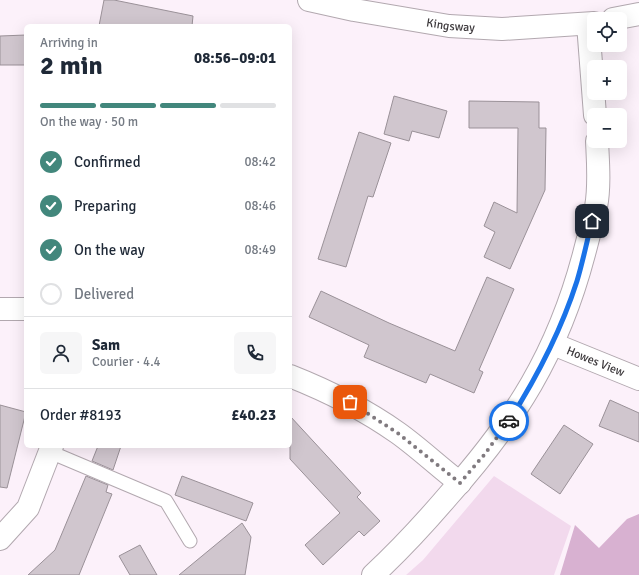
<!DOCTYPE html>
<meta charset="utf-8">
<style>
body{margin:0;font-family:Signika,sans-serif;background:#f6f6f7;color:#1f2937;height:100vh;display:flex;flex-direction:column;font-size:15px;white-space:nowrap}
*{box-sizing:border-box;margin:0}
p{font-size:13px;color:#747a83}
.icon{flex:none;width:22px;height:22px;fill:none;stroke:currentColor;stroke-width:2;stroke-linecap:round;stroke-linejoin:round}
.map{position:relative;flex:1;overflow:hidden}
.side{position:absolute;left:24px;top:24px;width:268px;height:424px;display:flex;flex-direction:column;background:#fff;border-radius:6px;box-shadow:0 4px 16px #0002}
.side>*{flex:none}
.controls{position:absolute;left:587px;top:12px;display:grid;gap:8px}
.controls a{display:grid;place-items:center;width:40px;height:40px;border-radius:6px;background:#fff;box-shadow:0 4px 16px #0002;font-size:20px}
.pin{position:absolute;display:grid;place-items:center;width:34px;height:34px;color:#fff;margin:-17px;border-radius:8px;box-shadow:0 2px 6px #0006}
.courier{position:absolute;display:grid;place-items:center;width:40px;height:40px;margin:-20px;border:3px solid #1a73e8;border-radius:50%;background:#fff;color:#222;box-shadow:0 1px 5px #0007}
.summary em{font-style:normal;font-weight:700}
.summary div{display:flex;flex-direction:column-reverse}
.summary{display:flex;align-items:center;justify-content:space-between;height:68px;padding:0 16px}
h1{font-size:26px;font-weight:700;line-height:30px}
.bar{display:grid;grid-template-columns:repeat(4,1fr);gap:6px 4px;align-content:center;height:48px;padding:0 16px}
.bar i{height:5px;border-radius:3px;background:#e0e1e3}
.bar .on{background:#42877c}
.bar p{grid-column:span 4}
.line{display:flex;align-items:center;gap:10px;padding:0 16px;border-top:1px solid #e0e1e3}
.line div{flex:1}
.round{display:grid;place-items:center;flex:none;width:42px;height:42px;border-radius:6px;background:#f6f6f7}
ol{padding:0 16px;list-style:none}
li{display:flex;align-items:center;gap:12px;height:44px}
li p{margin-inline-start:auto}
li .icon{padding:4px;border-radius:50%;background:#42877c;color:#fff;stroke-width:4}
li:last-child{color:#747a83}
li i{width:22px;height:22px;border:2px solid #e0e1e3;border-radius:50%}
.map>svg:first-child{display:block}
.green{fill:#f2d9ed}
.forest{fill:#d8b1d1}
.building{fill:#d0c6ce;stroke:#9a9198}
.lines{fill:none;stroke-linecap:round;stroke-linejoin:round}
.service-casing{stroke:#b2a8af;stroke-width:15}
.minor-casing{stroke:#b2a8af;stroke-width:24}
.service{stroke:#fff;stroke-width:13}
.minor{stroke:#fff;stroke-width:22}
.done{stroke:#807a7f;stroke-width:4;stroke-dasharray:0 7.2}
.route{stroke:#1a73e8;stroke-width:5}
.labels{text-anchor:middle;stroke-width:4;stroke-linejoin:round;paint-order:stroke}
.street-label{font-size:12px;fill:#3e3a3d;stroke:#fff}
</style>
<div class="map">
<svg width="639" height="575" viewBox="0 0 639 575">
<rect width="100%" height="100%" fill="#fcf1fa"/>
<!-- green -->
<path class="green" d="M494,476L571,526L554,575H406L423,560Z"/>
<!-- forest -->
<path class="forest" d="M639,514V575H560L575,525L599,548L627,519Z"/>
<!-- building -->
<g class="building">
<path d="M104,0H114L193,16L192,26H99Z"/>
<path d="M26,35V65H0V36Z"/>
<path d="M394,96L447,111L439,138L412,131L409,141L384,134Z"/>
<path d="M469,101L539,102V128H546L545,190L510,269L484,257L495,232L484,226L494,202L517,213L518,128H469Z"/>
<path d="M359,132L391,143L373,197L368,196L346,267L318,259Z"/>
<path d="M487,277L514,289L479,370L483,372L474,393L430,374L426,383L364,357L369,345L309,317L321,291L389,323L455,351Z"/>
<path d="M610,400L639,413V442L599,426Z"/>
<path d="M0,405L26,412L7,488L0,487Z"/>
<path d="M290,416L361,493L357,497L380,521L364,536L359,531L323,565L305,545L340,513L290,459Z"/>
<path d="M564,425L593,444L560,494L531,474Z"/>
<path d="M98,446H121L113,470L92,461Z"/>
<path d="M86,476L108,485L106,492L112,494L79,575H28L55,550Z"/>
<path d="M182,476L253,503L246,521L175,495Z"/>
<path d="M242,523L251,537L245,575H179Z"/>
<path d="M140,545L157,575H130L119,556Z"/>
</g>
<g class="lines">
<defs>
<path id="service" d="M50,452L166,501L190,541"/>
<g id="minor">
<path id="s1" d="M309,0L354,10L449,26L502,29L594,23"/>
<path d="M613,19L639,14"/>
<path d="M588,24L595,115"/>
<path d="M0,309H26"/>
<path id="s2" d="M553,344L639,379"/>
<path d="M290,376C328,391 364,409 398,433C419,448 439,467 460,483"/>
<path d="M0,539L28,508L52,446"/>
<path d="M373,575C400,550 424,524 448,496C515,421 558,353 584,254C588,239 592,223 596,207C600,186 598,162 597,141"/>
</g>
</defs>
<!-- service casing -->
<use href="#service" class="service-casing"/>
<!-- minor casing -->
<use href="#minor" class="minor-casing"/>
<!-- service -->
<use href="#service" class="service"/>
<!-- minor -->
<use href="#minor" class="minor"/>
</g>
<g class="lines">
<!-- done -->
<path class="done" d="M350,402L399,434L460,483L484,455L509,421"/>
<!-- route -->
<path class="route" d="M509,421C537,377 561,331 577,281C583,261 587,241 592,221"/>
</g>
<g class="labels">
<!-- street labels -->
<g class="street-label">
<text dy="4" stroke="none"><textPath href="#s1" startOffset="144">Kingsway</textPath></text>
<text dy="4" stroke="none"><textPath href="#s2" startOffset="46">Howes View</textPath></text>
</g>
</g>
</svg>
<div class="controls">
<a><svg class="icon" aria-label="locate" viewBox="0 0 24 24"><circle cx="12" cy="12" r="6"/><path d="M12 2v4M12 18v4M2 12h4M18 12h4"/></svg></a>
<a>+</a>
<a>−</a>
</div>
<div class="pin" style="left:350px;top:402px;background:#ea580c"><svg class="icon" aria-label="bag" viewBox="0 0 24 24"><path d="M5 8h14l-1 12H6zM9 8a3 3 0 0 1 6 0"/></svg></div>
<div class="pin" style="left:592px;top:221px;background:#1f2937"><svg class="icon" aria-label="home" viewBox="0 0 24 24"><path d="M3 11l9-7 9 7M6 9v11h12V9"/></svg></div>
<div class="courier" style="left:509px;top:421px"><svg class="icon" aria-label="car" viewBox="0 0 24 24"><path d="M5 17H2v-5l4-1 3-4h7l3 4 3 1v5h-3M9 17h6M6 11h13"/><circle cx="7" cy="17" r="2"/><circle cx="17" cy="17" r="2"/></svg></div>
<section class="side">
<div class="summary"><div><h1>2 min</h1><p>Arriving in</p></div><em>08:56–09:01</em></div>
<div class="bar"><i class="on"></i><i class="on"></i><i class="on"></i><i></i><p>On the way · 50 m</p></div>
<ol>
<li><svg class="icon" aria-label="check" viewBox="0 0 24 24"><path d="M5 12l5 5 9-10"/></svg>Confirmed<p>08:42</p></li>
<li><svg class="icon" aria-label="check" viewBox="0 0 24 24"><path d="M5 12l5 5 9-10"/></svg>Preparing<p>08:46</p></li>
<li><svg class="icon" aria-label="check" viewBox="0 0 24 24"><path d="M5 12l5 5 9-10"/></svg>On the way<p>08:49</p></li>
<li><i></i>Delivered</li>
</ol>
<div class="line" style="height:72px"><a class="round"><svg class="icon" aria-label="person" viewBox="0 0 24 24"><circle cx="12" cy="8" r="4"/><path d="M4 21q1-7 8-7t8 7"/></svg></a><div><b>Sam</b><p>Courier · 4.4</p></div><a class="round"><svg class="icon" aria-label="phone" viewBox="0 0 24 24"><path d="M5 4h4l2 5-3 2q2 4 5 5l2-3 5 2v4C11 20 4 13 5 4z"/></svg></a></div>
<div class="line" style="height:52px"><div>Order #8193</div><b>£40.23</b></div>
</section>
</div>
